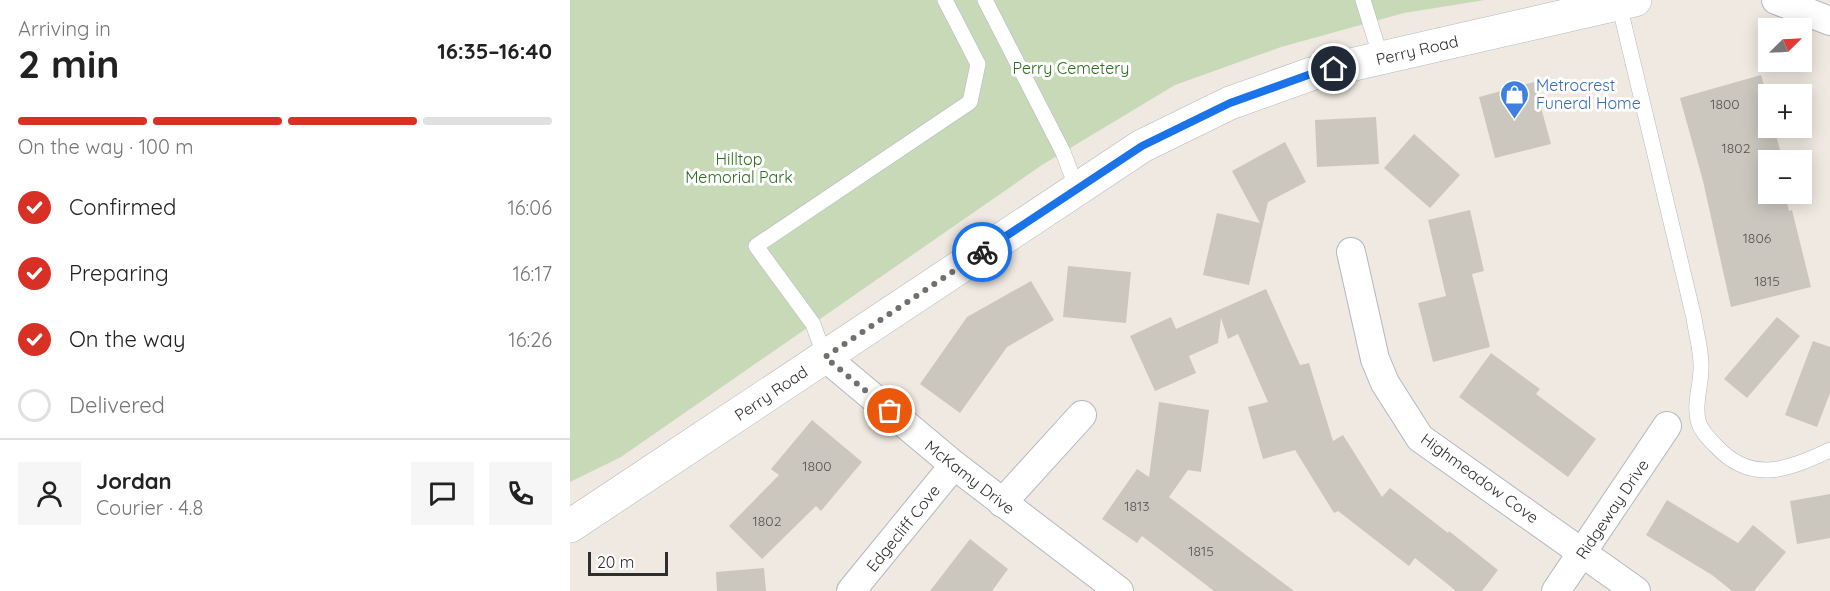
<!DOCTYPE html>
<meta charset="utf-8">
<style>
body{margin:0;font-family:Quicksand,sans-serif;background:#f6f6f6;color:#222;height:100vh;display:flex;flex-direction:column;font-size:22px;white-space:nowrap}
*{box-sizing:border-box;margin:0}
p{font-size:20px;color:#767676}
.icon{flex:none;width:33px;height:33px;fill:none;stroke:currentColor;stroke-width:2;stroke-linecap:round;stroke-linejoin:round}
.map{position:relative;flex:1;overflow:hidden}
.sheet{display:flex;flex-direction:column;background:#fff;width:570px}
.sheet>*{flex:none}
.needle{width:39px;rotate:66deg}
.fabs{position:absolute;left:1188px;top:18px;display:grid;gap:12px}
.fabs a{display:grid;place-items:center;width:54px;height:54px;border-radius:0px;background:#fff;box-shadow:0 3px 15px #0003;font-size:30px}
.scale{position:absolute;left:18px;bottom:15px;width:80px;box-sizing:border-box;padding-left:6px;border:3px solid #2e2e2e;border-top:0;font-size:16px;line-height:21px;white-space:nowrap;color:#2e2e2e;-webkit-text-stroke:4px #fff;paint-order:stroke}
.pin{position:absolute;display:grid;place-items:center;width:51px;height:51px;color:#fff;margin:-26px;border:3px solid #fff;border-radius:50%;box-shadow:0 2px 6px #0007}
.courier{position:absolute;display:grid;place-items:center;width:60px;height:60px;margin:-30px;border:4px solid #1a73e8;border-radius:50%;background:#fff;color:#222;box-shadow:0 2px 8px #0007}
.summary em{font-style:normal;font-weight:700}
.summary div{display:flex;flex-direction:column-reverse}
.summary{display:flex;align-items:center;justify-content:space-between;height:102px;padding:0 18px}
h1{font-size:39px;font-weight:700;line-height:45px}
.bar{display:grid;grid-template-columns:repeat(4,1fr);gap:9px 6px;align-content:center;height:72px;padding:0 18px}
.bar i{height:8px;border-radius:4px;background:#e0e0e0}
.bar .current{background:#d93025}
.bar p{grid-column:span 4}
.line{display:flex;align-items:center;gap:15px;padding:0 18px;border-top:2px solid #e0e0e0}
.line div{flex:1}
.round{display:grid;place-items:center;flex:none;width:63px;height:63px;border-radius:0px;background:#f6f6f6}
ol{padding:0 18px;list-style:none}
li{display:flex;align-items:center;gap:18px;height:66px}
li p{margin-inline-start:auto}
li .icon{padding:6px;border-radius:50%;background:#d93025;color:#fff;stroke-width:4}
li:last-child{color:#767676}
li i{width:33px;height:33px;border:3px solid #e0e0e0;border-radius:50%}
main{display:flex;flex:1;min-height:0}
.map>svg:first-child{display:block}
.cemetery{fill:#c8d9b8}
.building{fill:#cbc7bf}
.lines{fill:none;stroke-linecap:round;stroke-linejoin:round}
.service-casing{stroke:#b4b7c1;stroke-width:16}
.minor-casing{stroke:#b4b7c1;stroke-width:30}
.tertiary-casing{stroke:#b4b7c1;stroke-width:34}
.service{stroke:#fff;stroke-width:15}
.minor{stroke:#fff;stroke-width:28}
.tertiary{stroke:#fff;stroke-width:33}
.done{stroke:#726f6d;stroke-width:6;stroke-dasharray:0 10.8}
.route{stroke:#1a73e8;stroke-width:8}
.labels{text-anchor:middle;stroke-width:6;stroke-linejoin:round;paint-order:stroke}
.number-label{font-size:14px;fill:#555452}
.street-label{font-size:16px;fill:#2e2e2e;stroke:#fff}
.park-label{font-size:16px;fill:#2c6e1b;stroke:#fff}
.shop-label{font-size:16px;fill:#366cbe;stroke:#fff;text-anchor:start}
</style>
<main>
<section class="sheet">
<div class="summary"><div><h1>2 min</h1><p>Arriving in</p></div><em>16:35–16:40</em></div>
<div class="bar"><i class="current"></i><i class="current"></i><i class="current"></i><i></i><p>On the way · 100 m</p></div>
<ol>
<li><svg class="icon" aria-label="check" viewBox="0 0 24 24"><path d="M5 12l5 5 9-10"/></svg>Confirmed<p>16:06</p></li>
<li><svg class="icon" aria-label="check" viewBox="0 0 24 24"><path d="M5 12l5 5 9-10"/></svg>Preparing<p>16:17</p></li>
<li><svg class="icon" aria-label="check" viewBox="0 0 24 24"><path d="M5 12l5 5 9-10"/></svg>On the way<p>16:26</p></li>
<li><i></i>Delivered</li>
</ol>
<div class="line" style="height:108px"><a class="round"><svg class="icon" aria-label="person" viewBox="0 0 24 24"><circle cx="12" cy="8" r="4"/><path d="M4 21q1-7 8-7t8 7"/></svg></a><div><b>Jordan</b><p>Courier · 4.8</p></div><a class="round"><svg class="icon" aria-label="chat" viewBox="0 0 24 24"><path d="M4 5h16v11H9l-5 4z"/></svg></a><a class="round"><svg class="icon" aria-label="phone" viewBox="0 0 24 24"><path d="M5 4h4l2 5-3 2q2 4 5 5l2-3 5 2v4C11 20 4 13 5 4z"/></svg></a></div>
</section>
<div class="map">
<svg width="1260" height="591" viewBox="0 0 1260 591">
<rect width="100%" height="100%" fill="#efe9e1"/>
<!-- cemetery -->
<path class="cemetery" d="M0,0H915L834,13L711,47L605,85L472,165L51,457L0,482Z"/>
<!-- building -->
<g class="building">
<path d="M1191,75L1198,100V128H1204L1211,153L1198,157V194H1215L1219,211L1222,210L1241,287L1161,307L1133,181L1110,98Z"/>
<path d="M964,82L981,144L925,158L909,97Z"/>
<path d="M806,117L809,164L747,167L745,120Z"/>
<path d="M844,134L890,175L860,208L814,168Z"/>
<path d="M715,142L736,182L698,202L679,285L633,275L647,213L690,223L662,171Z"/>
<path d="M900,210L914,271L902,274L920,347L863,362L848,303L876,296L858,220Z"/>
<path d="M498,266L561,272L556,323L493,317Z"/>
<path d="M461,281L484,320L437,347L390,413L350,384L397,317Z"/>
<path d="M696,289L730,365L739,363L763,441L773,435L812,497L820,488L878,533L879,531L928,570L912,591H886L845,558L839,566L768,511L764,513L725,450L693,459L678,407L698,402L668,334L658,339L651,318L648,343L619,356L626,373L585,391L560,336L601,317L606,329Z"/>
<path d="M1207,317L1230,336L1177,398L1154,379Z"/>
<path d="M1243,341L1260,347V393L1247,427L1215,415Z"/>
<path d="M921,353L970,389L966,394L1026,439L998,477L889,397Z"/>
<path d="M589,402L639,410L631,472L618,470L599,497L724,591H644L572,536L567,543L532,519L567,469L579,477Z"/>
<path d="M242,420L292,462L251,511L246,506L192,559L159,526L209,475L201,469Z"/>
<path d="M1260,494V538L1227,544L1220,501Z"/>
<path d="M1097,500L1168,543L1183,525L1216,552L1184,591H1162L1142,575L1076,535Z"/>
<path d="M400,539L438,569L422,591H360Z"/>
<path d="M194,568L196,591H147L146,572Z"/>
</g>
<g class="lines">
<defs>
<g id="service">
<path d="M415,0L493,152L507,189"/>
<path d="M793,0L811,58"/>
<path d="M1049,4L1124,318C1126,334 1132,352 1131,369C1131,385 1124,403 1128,420C1130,430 1139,439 1146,446C1182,485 1219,469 1260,450"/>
<path d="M255,357L243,324L186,246L400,102L408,64L375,0"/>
</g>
<g id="minor">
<path d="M1206,0L1260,21"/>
<path d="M781,252L805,359L815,383L850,438L1066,591"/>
<path d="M255,357L384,465L549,591"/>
<path d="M432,503L512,415"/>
<path d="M281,591L384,465"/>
<path d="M986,591L1097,426"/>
</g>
<path id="tertiary" d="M0,526L572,146L660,103L741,74L1065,0"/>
</defs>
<!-- service casing -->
<use href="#service" class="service-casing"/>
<!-- minor casing -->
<use href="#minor" class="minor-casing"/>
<!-- tertiary casing -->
<use href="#tertiary" class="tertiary-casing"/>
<!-- service -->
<use href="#service" class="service"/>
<!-- minor -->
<use href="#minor" class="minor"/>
<!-- tertiary -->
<use href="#tertiary" class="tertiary"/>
</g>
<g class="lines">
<!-- done -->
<path class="done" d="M320,411L255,357L412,252"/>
<!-- route -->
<path class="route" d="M412,252L572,146L660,103L741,74L764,69"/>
</g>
<!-- icons -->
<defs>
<symbol id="shop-pin" viewBox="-11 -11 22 30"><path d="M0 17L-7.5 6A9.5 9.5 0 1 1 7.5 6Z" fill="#3f7fe0" stroke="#fff"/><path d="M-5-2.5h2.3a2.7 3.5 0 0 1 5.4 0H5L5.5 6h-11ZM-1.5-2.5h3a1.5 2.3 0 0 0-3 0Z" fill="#fff"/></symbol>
</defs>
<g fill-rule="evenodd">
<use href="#shop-pin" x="928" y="78" width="33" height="45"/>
</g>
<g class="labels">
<!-- number labels -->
<g class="number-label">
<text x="1155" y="109">1800</text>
<text x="1166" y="153">1802</text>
<text x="1187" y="243">1806</text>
<text x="1197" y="286">1815</text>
<text x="247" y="471">1800</text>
<text x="567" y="511">1813</text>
<text x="197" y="526">1802</text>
<text x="631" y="556">1815</text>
</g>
<!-- street labels -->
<g class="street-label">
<text transform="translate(847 50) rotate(-13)" y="6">Perry Road</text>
<text transform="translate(201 393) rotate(-34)" y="6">Perry Road</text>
<text transform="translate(400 477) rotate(38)" y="6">McKamy Drive</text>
<text transform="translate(910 478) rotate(36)" y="6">Highmeadow Cove</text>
<text transform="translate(1042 509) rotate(-56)" y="6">Ridgeway Drive</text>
<text transform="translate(333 528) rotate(-51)" y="6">Edgecliff Cove</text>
</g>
<!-- park labels -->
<g class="park-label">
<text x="501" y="74">Perry Cemetery</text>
<text x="169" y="165">Hilltop<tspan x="169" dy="18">Memorial Park</tspan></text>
</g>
<!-- shop labels -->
<g class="shop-label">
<text x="966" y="91">Metrocrest<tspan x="966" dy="18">Funeral Home</tspan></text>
</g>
</g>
</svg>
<div class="fabs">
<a><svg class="needle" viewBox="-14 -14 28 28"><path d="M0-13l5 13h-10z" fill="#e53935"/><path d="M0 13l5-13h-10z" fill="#767676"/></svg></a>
<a>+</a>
<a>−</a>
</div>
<div class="scale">20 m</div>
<div class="pin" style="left:320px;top:411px;background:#ea580c"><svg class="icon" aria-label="bag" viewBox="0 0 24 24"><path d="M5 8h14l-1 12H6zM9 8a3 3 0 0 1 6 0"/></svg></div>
<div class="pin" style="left:764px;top:69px;background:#1f2937"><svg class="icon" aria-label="home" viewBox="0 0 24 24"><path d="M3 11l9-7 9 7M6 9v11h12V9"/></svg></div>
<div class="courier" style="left:412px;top:252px"><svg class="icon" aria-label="bike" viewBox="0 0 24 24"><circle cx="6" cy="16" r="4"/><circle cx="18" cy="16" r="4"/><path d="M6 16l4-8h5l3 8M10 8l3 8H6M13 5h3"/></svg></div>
</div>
</main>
